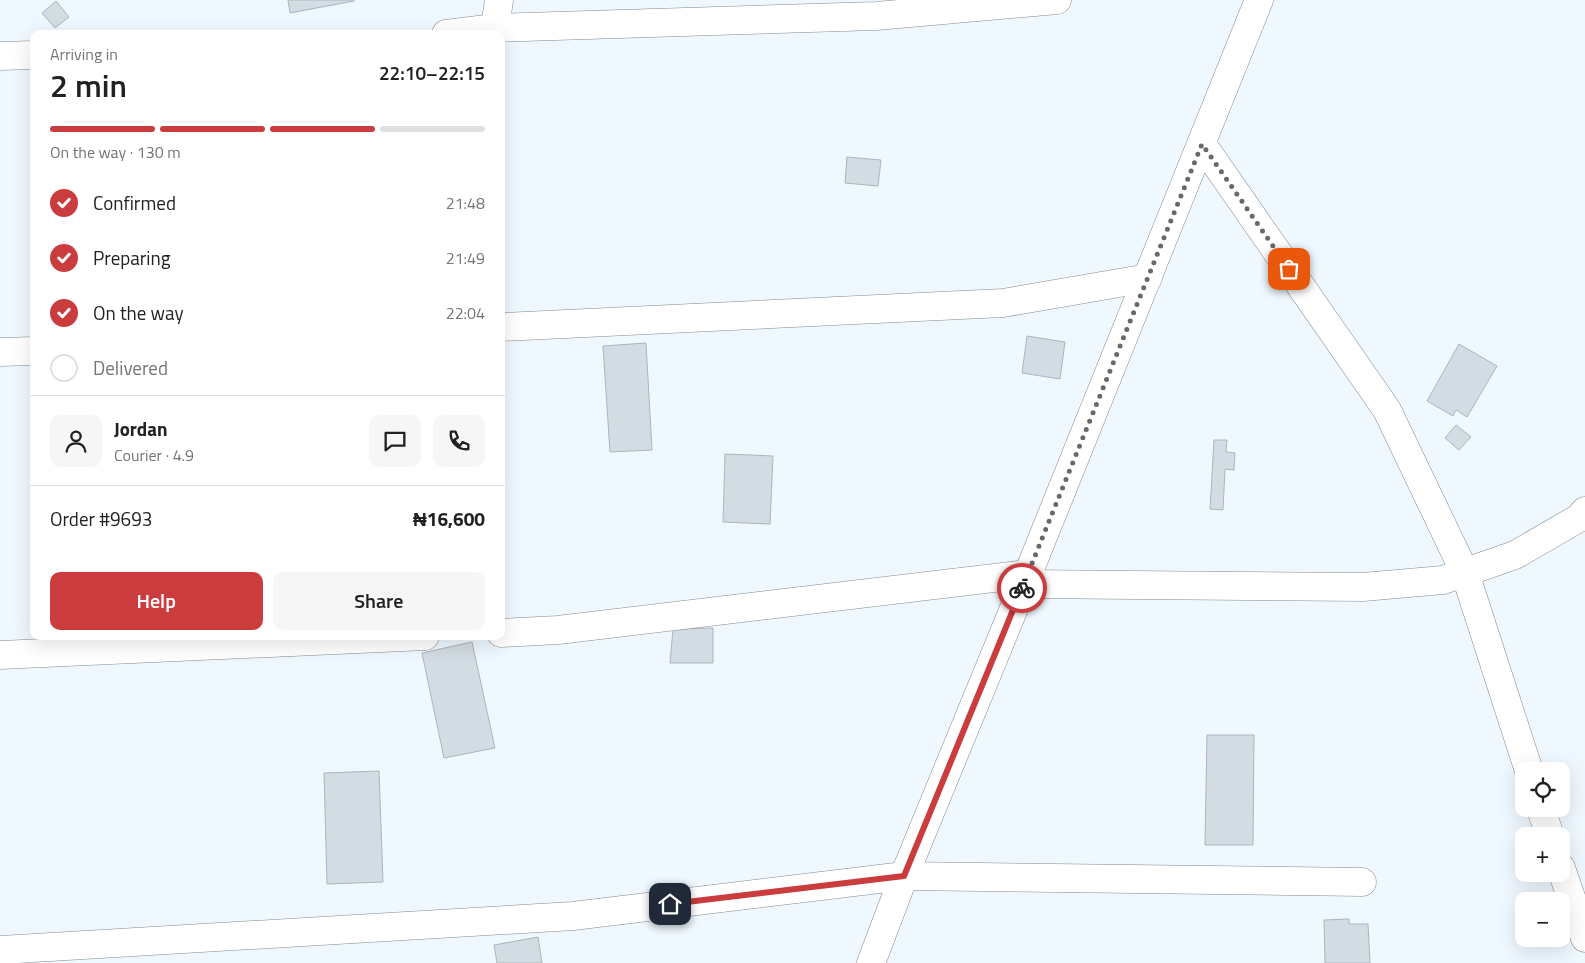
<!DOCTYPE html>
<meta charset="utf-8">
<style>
body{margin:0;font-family:"Titillium Web",sans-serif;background:#f6f6f6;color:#202124;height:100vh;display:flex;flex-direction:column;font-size:19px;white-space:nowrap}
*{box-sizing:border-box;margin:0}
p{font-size:16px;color:#757577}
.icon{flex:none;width:28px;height:28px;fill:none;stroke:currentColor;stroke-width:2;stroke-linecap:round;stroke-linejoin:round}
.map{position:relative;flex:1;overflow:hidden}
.drawer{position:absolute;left:30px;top:30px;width:475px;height:610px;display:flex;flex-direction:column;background:#fff;border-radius:10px;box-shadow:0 5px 20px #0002}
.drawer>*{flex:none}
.buttons{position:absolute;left:1515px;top:762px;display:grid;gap:10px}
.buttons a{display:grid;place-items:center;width:55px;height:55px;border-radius:10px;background:#fff;box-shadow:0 5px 20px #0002;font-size:25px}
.pin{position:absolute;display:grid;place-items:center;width:42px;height:42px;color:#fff;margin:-21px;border-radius:10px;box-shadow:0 2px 8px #0006}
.courier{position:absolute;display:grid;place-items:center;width:50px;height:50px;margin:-25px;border:4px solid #cb3c3e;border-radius:50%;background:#fff;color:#222;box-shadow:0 1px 6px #0007}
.summary em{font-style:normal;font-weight:600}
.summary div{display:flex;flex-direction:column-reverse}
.summary{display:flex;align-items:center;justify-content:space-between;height:85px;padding:0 20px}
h1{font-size:32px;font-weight:600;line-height:38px}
.bar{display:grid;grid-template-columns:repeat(4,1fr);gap:8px 5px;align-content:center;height:60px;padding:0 20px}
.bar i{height:6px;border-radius:4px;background:#e0e0e0}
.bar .selected{background:#cb3c3e}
.bar p{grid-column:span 4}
.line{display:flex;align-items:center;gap:12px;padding:0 20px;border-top:1px solid #e0e0e0}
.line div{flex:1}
.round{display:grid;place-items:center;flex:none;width:52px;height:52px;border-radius:10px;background:#f6f6f6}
ol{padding:0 20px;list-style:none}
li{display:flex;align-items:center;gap:15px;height:55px}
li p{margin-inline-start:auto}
li .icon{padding:5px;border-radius:50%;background:#cb3c3e;color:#fff;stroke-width:4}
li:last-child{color:#757577}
li i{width:28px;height:28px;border:2px solid #e0e0e0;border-radius:50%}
.button{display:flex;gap:10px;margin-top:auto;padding:10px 20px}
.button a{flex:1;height:58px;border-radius:10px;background:#cb3c3e;color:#fff;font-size:20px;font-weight:600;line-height:58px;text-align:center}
.button a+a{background:#f6f6f6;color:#202124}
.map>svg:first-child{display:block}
.building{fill:#d2dce2;stroke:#acb5bb}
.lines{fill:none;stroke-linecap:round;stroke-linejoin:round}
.minor-casing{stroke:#818b90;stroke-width:29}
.minor{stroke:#fff;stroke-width:28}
.done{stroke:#646a6d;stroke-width:5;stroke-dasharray:0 9}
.route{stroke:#cb3c3e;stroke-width:6}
</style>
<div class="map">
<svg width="1585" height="963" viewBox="0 0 1585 963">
<rect width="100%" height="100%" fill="#eef8fe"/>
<!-- building -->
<g class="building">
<path d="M288,0H354V1L290,13Z"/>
<path d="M56,1L69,17L55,28L42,13Z"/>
<path d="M847,157L881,160L878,186L845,183Z"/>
<path d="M1027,336L1065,342L1060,379L1022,373Z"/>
<path d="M646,343L652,450L610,452L603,346Z"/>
<path d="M1459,344L1497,366L1467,417L1456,410L1453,416L1427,401Z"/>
<path d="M1456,425L1471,437L1459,450L1445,438Z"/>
<path d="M1214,440H1227L1226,452L1235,453L1234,470L1225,469L1223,510L1210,509Z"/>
<path d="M725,454L773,456L770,524L723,522Z"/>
<path d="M713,628V663H670L673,629Z"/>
<path d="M472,642L495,748L444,758L422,653Z"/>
<path d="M1207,735H1254L1253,845H1205Z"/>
<path d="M379,771L383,882L327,884L324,773Z"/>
<path d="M1349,919V924H1368L1370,963H1325L1324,920Z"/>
<path d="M538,937L542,963H497L494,945Z"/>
</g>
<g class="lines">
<defs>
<g id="minor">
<path d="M495,28L499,0"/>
<path d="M446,34L495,28L876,16L1057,0"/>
<path d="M0,56L34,55"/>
<path d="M1202,144L1387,410L1465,573L1529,771"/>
<path d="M501,327L1003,303L1148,278"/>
<path d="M0,352L34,351"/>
<path d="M1024,584L1363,587L1443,580L1515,555L1579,518L1585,511"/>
<path d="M501,633L558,630L1028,574"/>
<path d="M0,655L425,636"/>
<path d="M1541,809L1550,836"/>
<path d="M1561,868L1585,938"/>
<path d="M0,950L573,916L904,876L1362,882"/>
<path d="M871,963L904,876L1024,584L1259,0"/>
</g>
</defs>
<!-- minor casing -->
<use href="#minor" class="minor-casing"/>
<!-- minor -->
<use href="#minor" class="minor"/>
</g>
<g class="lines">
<!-- done -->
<path class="done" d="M1022,588L1202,144L1289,269"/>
<!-- route -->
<path class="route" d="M670,904L904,876L1022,588"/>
</g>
</svg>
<div class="buttons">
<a><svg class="icon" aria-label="locate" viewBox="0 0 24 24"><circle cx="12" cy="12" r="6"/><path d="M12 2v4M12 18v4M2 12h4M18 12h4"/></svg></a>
<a>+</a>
<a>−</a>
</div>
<div class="pin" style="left:1289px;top:269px;background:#ea580c"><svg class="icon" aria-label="bag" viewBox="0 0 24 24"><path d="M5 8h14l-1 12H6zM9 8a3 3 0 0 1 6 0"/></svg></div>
<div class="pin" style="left:670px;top:904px;background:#1f2937"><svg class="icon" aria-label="home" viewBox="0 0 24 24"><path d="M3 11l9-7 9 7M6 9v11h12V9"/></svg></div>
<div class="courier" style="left:1022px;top:588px"><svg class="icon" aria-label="bike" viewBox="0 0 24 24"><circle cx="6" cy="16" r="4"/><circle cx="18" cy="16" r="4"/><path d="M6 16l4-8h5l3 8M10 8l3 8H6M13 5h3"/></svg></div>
<section class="drawer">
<div class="summary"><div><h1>2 min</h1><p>Arriving in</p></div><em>22:10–22:15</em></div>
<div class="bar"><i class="selected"></i><i class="selected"></i><i class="selected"></i><i></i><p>On the way · 130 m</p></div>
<ol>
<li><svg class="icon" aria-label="check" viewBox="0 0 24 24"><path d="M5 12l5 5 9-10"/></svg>Confirmed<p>21:48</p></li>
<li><svg class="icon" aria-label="check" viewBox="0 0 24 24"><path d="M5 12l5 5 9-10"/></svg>Preparing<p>21:49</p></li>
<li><svg class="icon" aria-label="check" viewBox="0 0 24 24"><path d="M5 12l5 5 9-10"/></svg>On the way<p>22:04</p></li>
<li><i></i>Delivered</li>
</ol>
<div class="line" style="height:90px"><a class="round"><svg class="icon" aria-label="person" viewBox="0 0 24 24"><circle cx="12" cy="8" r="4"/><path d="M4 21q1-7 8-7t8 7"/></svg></a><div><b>Jordan</b><p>Courier · 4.9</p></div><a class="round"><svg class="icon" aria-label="chat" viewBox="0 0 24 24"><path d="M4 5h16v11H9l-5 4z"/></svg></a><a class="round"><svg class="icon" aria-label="phone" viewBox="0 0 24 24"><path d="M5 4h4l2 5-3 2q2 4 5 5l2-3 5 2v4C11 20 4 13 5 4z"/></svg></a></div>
<div class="line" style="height:65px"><div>Order #9693</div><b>₦16,600</b></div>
<div class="button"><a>Help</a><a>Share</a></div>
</section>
</div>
